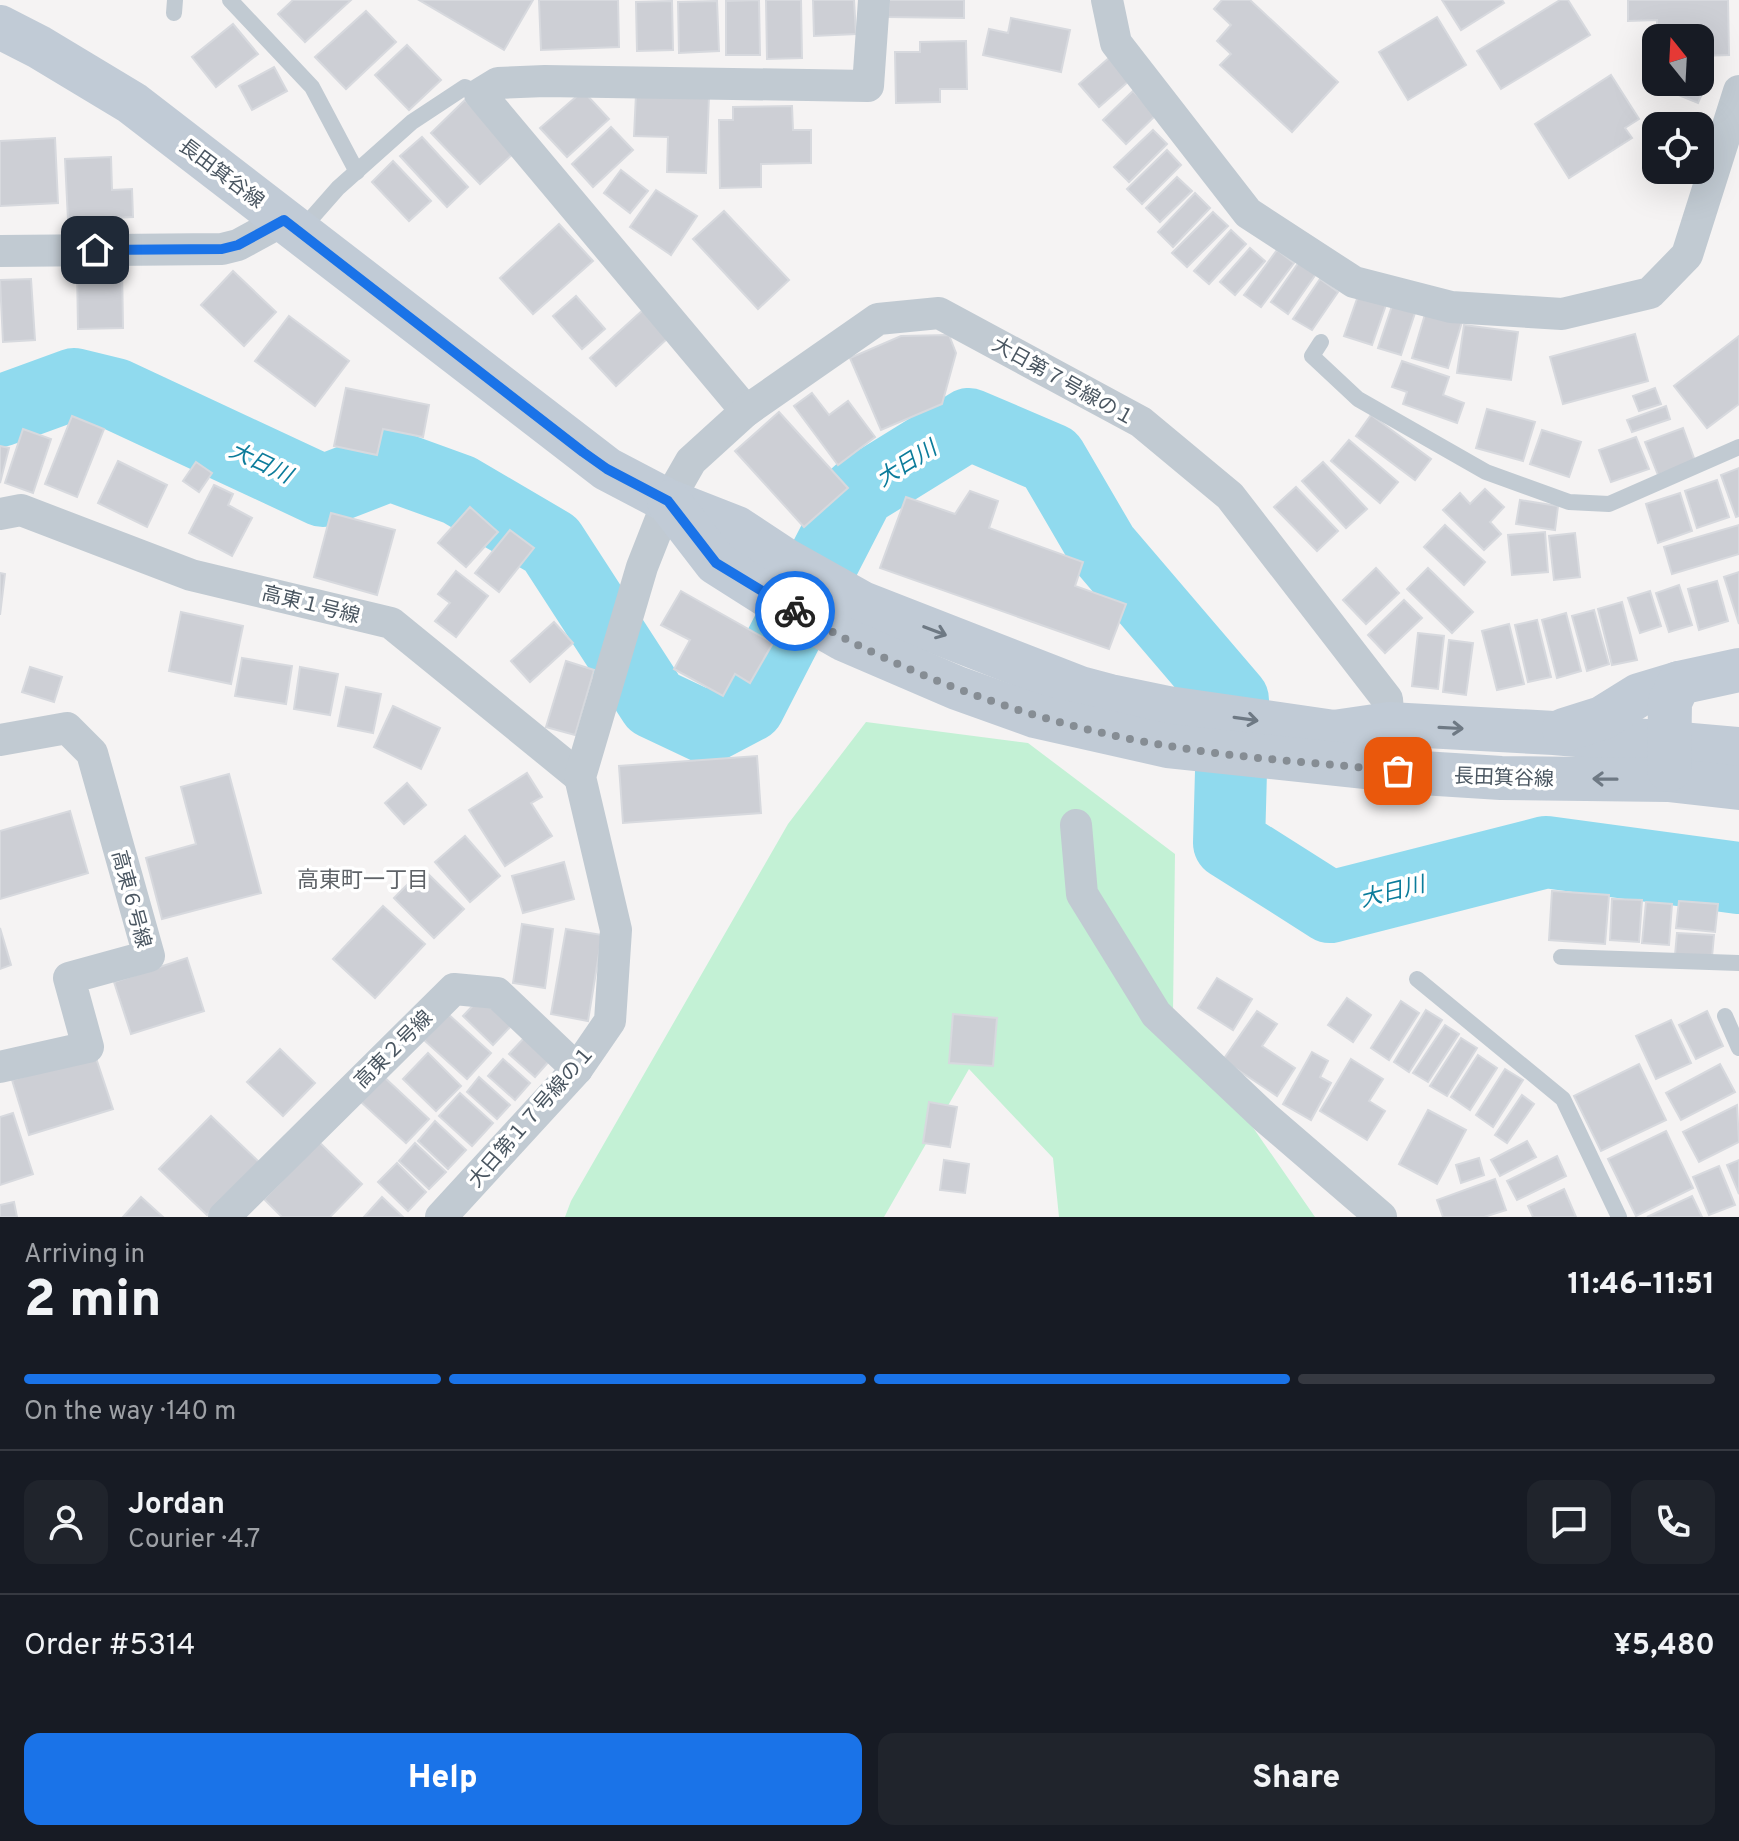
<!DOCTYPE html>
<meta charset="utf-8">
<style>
body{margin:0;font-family:Overpass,"Noto Sans JP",sans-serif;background:#20242c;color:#f1f3f6;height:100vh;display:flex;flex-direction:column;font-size:30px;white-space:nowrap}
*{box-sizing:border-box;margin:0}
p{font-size:26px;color:#9ea1a6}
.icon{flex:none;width:44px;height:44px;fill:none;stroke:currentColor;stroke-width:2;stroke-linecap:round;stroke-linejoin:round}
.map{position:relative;height:1217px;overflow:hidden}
.sheet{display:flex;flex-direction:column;background:#171b24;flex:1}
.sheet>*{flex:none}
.needle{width:52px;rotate:342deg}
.controls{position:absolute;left:1642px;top:24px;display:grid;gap:16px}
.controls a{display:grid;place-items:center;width:72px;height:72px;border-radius:16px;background:#171b24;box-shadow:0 8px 32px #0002;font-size:40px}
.pin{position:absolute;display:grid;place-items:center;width:68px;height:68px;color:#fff;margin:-34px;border-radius:16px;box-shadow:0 4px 12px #0006}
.courier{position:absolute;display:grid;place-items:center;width:80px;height:80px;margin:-40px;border:6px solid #1a73e8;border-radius:50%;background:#fff;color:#222;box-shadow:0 2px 10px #0007}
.head em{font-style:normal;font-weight:800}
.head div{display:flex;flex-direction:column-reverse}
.head{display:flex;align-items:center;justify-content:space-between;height:136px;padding:0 24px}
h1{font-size:52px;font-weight:800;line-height:60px}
.bar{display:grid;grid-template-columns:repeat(4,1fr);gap:12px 8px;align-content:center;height:96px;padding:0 24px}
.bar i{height:10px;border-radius:6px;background:#363941}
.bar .selected{background:#1a73e8}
.bar p{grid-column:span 4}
.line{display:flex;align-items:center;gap:20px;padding:0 24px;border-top:2px solid #363941}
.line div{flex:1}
.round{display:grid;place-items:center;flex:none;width:84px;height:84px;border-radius:16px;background:#20242c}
.cta{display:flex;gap:16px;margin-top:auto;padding:16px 24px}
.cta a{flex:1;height:92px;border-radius:16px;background:#1a73e8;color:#fff;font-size:32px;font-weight:800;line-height:92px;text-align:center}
.cta a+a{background:#20242c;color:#f1f3f6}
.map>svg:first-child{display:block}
.green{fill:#c3f1d5}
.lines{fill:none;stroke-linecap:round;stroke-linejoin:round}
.river{stroke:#90daee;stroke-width:72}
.building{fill:#cdcfd5;stroke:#d7d9de;stroke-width:2}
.lane{stroke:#c1cad2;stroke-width:16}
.street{stroke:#c1cad2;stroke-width:32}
.secondary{stroke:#c1cbd6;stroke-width:44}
.oneway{stroke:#6e7984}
.done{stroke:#868d94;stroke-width:8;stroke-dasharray:0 14.4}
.route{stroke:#1a73e8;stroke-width:10}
.labels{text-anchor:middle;stroke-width:7;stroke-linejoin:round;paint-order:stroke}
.street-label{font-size:20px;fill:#4a5661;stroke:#fff}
.water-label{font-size:22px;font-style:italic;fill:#0c7c9b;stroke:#fff}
.neighbourhood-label{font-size:22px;fill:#5f6368;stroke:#fff}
</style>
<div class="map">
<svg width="1739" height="1217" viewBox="0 0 1739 1217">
<rect width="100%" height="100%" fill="#f5f3f3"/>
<!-- green -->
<path class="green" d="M866,722L1028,743L1175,854L1173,1012L1315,1217H1059L1053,1158L969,1069L884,1217H565L571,1201L788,824Z"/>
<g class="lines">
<!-- river -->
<path class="river" d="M0,411L74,384L115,394L323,491L390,465L459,490L551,544L654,703L707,728L749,706L859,492L969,424L1051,459L1103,548L1233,700L1229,843L1330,907L1546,852L1739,878"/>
</g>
<!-- building -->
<g class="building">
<path d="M293,0H351L305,42L278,14Z"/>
<path d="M419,0H533L504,50Z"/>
<path d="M539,0H618L619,47L541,50Z"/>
<path d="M759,0L760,55H726V1Z"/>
<path d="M766,0H801L802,58L767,59Z"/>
<path d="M813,0H854L856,34L814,36Z"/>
<path d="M889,0H964V18L888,17Z"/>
<path d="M1222,0H1250L1338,82L1292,132L1220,65L1231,54L1217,41L1231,25L1214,9Z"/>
<path d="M1442,0H1502L1504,3L1461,30Z"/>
<path d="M1560,0H1568L1590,35L1501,89L1477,51Z"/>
<path d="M1628,0H1728L1729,55L1700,56V38H1657V20L1628,21Z"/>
<path d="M672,1L673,50L637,51L636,2Z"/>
<path d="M717,1L719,51L679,53L678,2Z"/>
<path d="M366,11L396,42L346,89L315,57Z"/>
<path d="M1437,17L1466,65L1408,100L1379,52Z"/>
<path d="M1011,18L1070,30L1061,72L983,55L989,29L1008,33Z"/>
<path d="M233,24L258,54L216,87L192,57Z"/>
<path d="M966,41L967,89H940V102L896,103L895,52H920V42Z"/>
<path d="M407,45L441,80L409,110L375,75Z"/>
<path d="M1109,58L1129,81L1099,107L1079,84Z"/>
<path d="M274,67L287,91L252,110L239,86Z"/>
<path d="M1611,75L1639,119L1625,128L1632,138L1569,178L1535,124Z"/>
<path d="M1700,77L1708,80L1698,103L1659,87L1662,82H1700Z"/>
<path d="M583,91L609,119L567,157L540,128Z"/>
<path d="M1133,91L1156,115L1126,144L1103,120Z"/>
<path d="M636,94L709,96L706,173L667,172L668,137L634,136Z"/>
<path d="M465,100L515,152L480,184L431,133Z"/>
<path d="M792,106L793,130H811V163L761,164V187L720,188L719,120H733V107Z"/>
<path d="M611,127L633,150L593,187L572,164Z"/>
<path d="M1153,130L1167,144L1129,182L1114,167Z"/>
<path d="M422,137L468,187L447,207L400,156Z"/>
<path d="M55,138L58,203L0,206V141Z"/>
<path d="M1167,150L1181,165L1142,204L1127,189Z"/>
<path d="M111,157L112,190L132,189L133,217L68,220L65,159Z"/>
<path d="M393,161L431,201L409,221L372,182Z"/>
<path d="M621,170L648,191L630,213L604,193Z"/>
<path d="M1177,177L1192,191L1160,222L1146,208Z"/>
<path d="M656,190L697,216L671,255L630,227Z"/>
<path d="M1195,193L1210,208L1173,247L1158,232Z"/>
<path d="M724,211L789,280L758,309L693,239Z"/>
<path d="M1213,212L1228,226L1187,267L1172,253Z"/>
<path d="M559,224L593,261L533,314L500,278Z"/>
<path d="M1231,230L1246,244L1209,284L1194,271Z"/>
<path d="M1250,248L1265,261L1235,295L1220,282Z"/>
<path d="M1277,250L1294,263L1261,307L1244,295Z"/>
<path d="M1299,262L1316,274L1288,314L1271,302Z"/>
<path d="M122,266L123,328L78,329L77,267Z"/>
<path d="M233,271L276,312L244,346L201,305Z"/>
<path d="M31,279L35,340L3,342L0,280Z"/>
<path d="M1320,279L1338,292L1312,330L1293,319Z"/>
<path d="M576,296L605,329L582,349L553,316Z"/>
<path d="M1358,296L1386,305L1372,345L1344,336Z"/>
<path d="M1392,306L1415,313L1401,355L1378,348Z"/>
<path d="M643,310L669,337L616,386L590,358Z"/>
<path d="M1426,311L1462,322L1448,368L1412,358Z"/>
<path d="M289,316L349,361L315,406L255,361Z"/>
<path d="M1464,325L1518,332L1511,380L1457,373Z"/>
<path d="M1635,334L1648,381L1563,404L1550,357Z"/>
<path d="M949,335L956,353L942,404L881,430L850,358L901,336Z"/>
<path d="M1739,336V404L1707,428L1674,386Z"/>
<path d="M1402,361L1449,377L1443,395L1464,403L1457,423L1403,404L1407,392L1392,387Z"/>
<path d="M346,388L429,405L423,437L383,429L377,455L334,446Z"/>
<path d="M1655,388L1661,404L1639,411L1633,396Z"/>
<path d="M812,393L829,415L848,401L875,437L838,465L794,406Z"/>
<path d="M1666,406L1670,419L1632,432L1627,420Z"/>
<path d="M1487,409L1535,422L1523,461L1476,448Z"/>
<path d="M779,412L848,488L804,527L735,451Z"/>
<path d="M1371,415L1431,459L1415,480L1356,436Z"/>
<path d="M72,416L104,429L77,497L45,484Z"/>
<path d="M1683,428L1695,461L1658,475L1645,442Z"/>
<path d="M23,429L51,439L33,493L5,483Z"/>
<path d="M1542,430L1581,442L1569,477L1530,464Z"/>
<path d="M1636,437L1649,469L1611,482L1599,450Z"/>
<path d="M1349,440L1398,482L1380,503L1331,461Z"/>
<path d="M0,446L9,448L0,483Z"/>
<path d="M118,461L167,485L147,527L98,503Z"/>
<path d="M196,462L212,473L199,492L183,481Z"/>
<path d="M1323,462L1367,509L1346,528L1302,481Z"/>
<path d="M1739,468V516L1736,517L1721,475Z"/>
<path d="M1717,480L1729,517L1697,528L1685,491Z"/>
<path d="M214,485L233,494L228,505L252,518L232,556L189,533Z"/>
<path d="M1296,487L1338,531L1317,551L1274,507Z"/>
<path d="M1485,489L1504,507L1490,522L1501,534L1484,550L1443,510L1460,493L1470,504Z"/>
<path d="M970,491L998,501L989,528L1083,562L1075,586L1126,604L1109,649L880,568L906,497L955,514Z"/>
<path d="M1680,493L1692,531L1658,543L1646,504Z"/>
<path d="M1520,500L1558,506L1555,530L1516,524Z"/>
<path d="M470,507L498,532L466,567L438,543Z"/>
<path d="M331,513L395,530L377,595L314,577Z"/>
<path d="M1445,525L1485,562L1464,585L1424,547Z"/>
<path d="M1739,525V554L1672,574L1664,547Z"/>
<path d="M510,530L534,548L499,592L475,573Z"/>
<path d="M1545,532L1548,572L1512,575L1508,535Z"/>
<path d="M1575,533L1580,577L1554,580L1549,536Z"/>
<path d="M1376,568L1399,593L1366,624L1343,600Z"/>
<path d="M1428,568L1473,612L1452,633L1407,589Z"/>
<path d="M456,571L488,596L456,637L435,621L450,603L438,594Z"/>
<path d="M1739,572V624L1724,577Z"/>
<path d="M0,573L5,574L0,615Z"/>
<path d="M1717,581L1728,621L1699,630L1688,589Z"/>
<path d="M1679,585L1692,625L1669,632L1656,593Z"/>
<path d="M681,591L773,643L750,683L735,674L723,696L674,669L690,640L661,625Z"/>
<path d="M1650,591L1661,626L1640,633L1628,598Z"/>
<path d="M1404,600L1422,618L1385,653L1368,635Z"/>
<path d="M1622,602L1637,660L1612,665L1598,609Z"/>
<path d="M1594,610L1609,664L1587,671L1572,616Z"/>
<path d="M181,612L243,626L231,684L169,671Z"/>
<path d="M1566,613L1581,671L1557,678L1542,620Z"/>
<path d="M1537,620L1551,677L1528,682L1515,625Z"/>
<path d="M554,622L573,643L530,682L511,661Z"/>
<path d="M1509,624L1524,684L1497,690L1482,631Z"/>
<path d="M1418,633L1444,636L1438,689L1412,686Z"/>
<path d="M1449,640L1473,643L1466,695L1443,692Z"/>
<path d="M242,658L292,666L286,704L235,696Z"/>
<path d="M566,661L594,670L575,735L546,727Z"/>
<path d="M30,667L62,677L54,702L22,692Z"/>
<path d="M300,667L338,674L330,715L294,709Z"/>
<path d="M346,687L381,694L373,733L338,726Z"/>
<path d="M393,706L440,728L421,769L374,747Z"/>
<path d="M757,756L761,813L623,823L619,766Z"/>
<path d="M527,773L542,797L531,803L552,836L505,866L469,810Z"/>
<path d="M229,774L261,893L162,919L146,858L196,844L181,787Z"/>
<path d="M407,783L426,805L404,824L385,803Z"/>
<path d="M70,811L88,873L0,899V831Z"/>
<path d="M465,836L500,876L470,902L435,862Z"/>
<path d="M564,862L574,899L523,913L512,876Z"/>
<path d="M423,869L464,909L434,938L394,898Z"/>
<path d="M1552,891L1609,895L1605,944L1549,940Z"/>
<path d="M1612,899L1642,900L1639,942L1610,940Z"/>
<path d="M1679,901L1718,904L1715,932L1676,928Z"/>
<path d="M1646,902L1672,904L1669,945L1642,943Z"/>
<path d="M383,906L425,944L375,998L333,959Z"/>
<path d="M522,924L553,929L545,988L513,983Z"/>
<path d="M0,928L11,965L0,969Z"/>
<path d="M566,929L602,935L588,1021L551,1014Z"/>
<path d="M1677,933L1714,935L1712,957L1675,955Z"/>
<path d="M187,958L204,1011L131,1034L114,982Z"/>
<path d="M1217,978L1252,999L1233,1030L1198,1008Z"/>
<path d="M482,996L512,1025L493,1045L463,1016Z"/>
<path d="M1347,998L1371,1015L1353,1042L1328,1025Z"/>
<path d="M1401,1001L1419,1013L1389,1060L1371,1048Z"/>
<path d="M1426,1010L1442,1020L1409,1072L1394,1062Z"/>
<path d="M1257,1011L1277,1024L1262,1046L1295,1068L1277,1096L1223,1060Z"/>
<path d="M1707,1011L1723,1046L1696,1059L1679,1025Z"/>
<path d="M448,1014L491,1053L467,1079L424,1040Z"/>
<path d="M953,1014L997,1018L993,1066L949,1063Z"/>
<path d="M1671,1020L1691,1063L1656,1079L1636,1036Z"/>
<path d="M1445,1025L1459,1034L1428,1082L1413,1073Z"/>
<path d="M526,1036L551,1059L535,1077L509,1054Z"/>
<path d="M1461,1038L1477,1048L1447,1096L1430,1086Z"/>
<path d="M280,1049L315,1083L283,1116L247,1082Z"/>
<path d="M1312,1052L1328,1061L1320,1077L1331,1083L1311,1120L1283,1104Z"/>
<path d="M428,1053L461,1086L436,1111L403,1079Z"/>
<path d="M95,1055L113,1109L29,1135L12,1080Z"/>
<path d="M1478,1055L1497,1068L1470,1110L1451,1097Z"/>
<path d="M503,1059L530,1083L515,1100L488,1076Z"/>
<path d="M1351,1059L1383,1079L1369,1101L1385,1111L1367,1140L1320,1111Z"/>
<path d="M1639,1064L1666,1120L1601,1151L1574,1096Z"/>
<path d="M1720,1064L1735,1092L1681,1120L1666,1093Z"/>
<path d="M1505,1069L1523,1080L1493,1127L1476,1115Z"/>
<path d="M384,1077L429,1119L406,1143L361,1102Z"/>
<path d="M479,1077L510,1105L497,1119L467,1092Z"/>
<path d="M460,1093L493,1123L472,1146L439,1116Z"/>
<path d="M1522,1095L1534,1104L1507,1143L1495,1135Z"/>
<path d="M929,1102L957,1107L950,1147L923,1143Z"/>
<path d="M1737,1105L1739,1142L1699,1162L1683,1132Z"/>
<path d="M1428,1110L1466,1130L1437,1184L1399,1164Z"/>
<path d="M13,1113L33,1174L0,1185V1117Z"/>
<path d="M211,1116L259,1162L207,1215L159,1169Z"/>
<path d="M435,1121L466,1150L448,1169L418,1141Z"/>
<path d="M1666,1131L1693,1188L1636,1216L1608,1159Z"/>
<path d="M1527,1141L1536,1157L1500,1176L1491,1160Z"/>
<path d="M319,1142L362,1184L330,1217H282L264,1199Z"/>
<path d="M415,1143L446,1172L429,1189L399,1161Z"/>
<path d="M1557,1156L1566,1176L1517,1200L1507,1181Z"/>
<path d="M1479,1158L1484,1175L1461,1183L1456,1165Z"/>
<path d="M944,1160L969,1164L965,1193L940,1190Z"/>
<path d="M1739,1160V1194L1727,1165Z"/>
<path d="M397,1163L426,1192L408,1211L378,1182Z"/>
<path d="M1719,1166L1735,1205L1709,1215L1693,1177Z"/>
<path d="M1495,1179L1506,1210L1484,1217H1443L1437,1200Z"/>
<path d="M1564,1189L1576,1217H1533L1528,1206Z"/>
<path d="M1692,1196L1702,1217H1647Z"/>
<path d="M141,1197L163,1217H123Z"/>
<path d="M382,1197L403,1217H364Z"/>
<path d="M14,1202L17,1217H0V1205Z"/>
</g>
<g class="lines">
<!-- lane -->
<g class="lane">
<path d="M230,0L312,87L357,172"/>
<path d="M174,13L175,0"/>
<path d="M301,230L338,188L412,122L465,87L480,94"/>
<path d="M1321,342L1312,356L1358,399L1486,472L1569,502L1609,504L1739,447"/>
<path d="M1561,957L1739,963"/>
<path d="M1417,979L1563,1099L1619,1217"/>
<path d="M1725,1016L1739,1048"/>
</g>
<!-- street -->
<g class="street">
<path d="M1107,0L1116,43L1248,213L1354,282L1451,307L1562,314L1650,293L1687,255L1739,91"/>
<path d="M0,251L222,249L238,245L284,220"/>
<path d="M746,411L480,94L498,83L545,81L868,86L874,0"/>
<path d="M0,514L21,510L191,575L391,623L580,777"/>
<path d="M0,740L67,728L92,753L149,956L69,978L88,1047L0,1067"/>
<path d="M1076,825L1082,894L1156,1014L1266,1118L1381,1217"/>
<path d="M224,1217L454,989L497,993L577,1069"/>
<path d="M441,1217L577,1069L610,1021L616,930L580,777L642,567L668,501L691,461L746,411L878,319L939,313L1141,422L1230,496L1387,699L1389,724"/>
</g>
<!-- secondary -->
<g class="secondary">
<path d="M0,27L39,47L132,103L607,469L668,501L737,528L787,561L862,603L1080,688L1110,696L1168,708L1334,732L1389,724L1554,733L1739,749"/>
<path d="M669,502L716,563L768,596L843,639L957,688L1035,716L1168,746L1422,773L1501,778L1668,780L1739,788"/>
<path d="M1564,730L1602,718L1639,695L1679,683"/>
<path d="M1669,770L1670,702L1679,683L1739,670"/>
</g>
</g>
<!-- one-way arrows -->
<defs><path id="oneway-shaft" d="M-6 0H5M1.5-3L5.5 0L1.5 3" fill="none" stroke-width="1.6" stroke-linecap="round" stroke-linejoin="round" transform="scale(2)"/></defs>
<g class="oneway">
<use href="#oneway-shaft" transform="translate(935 631) rotate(21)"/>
<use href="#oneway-shaft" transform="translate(1246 719) rotate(8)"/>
<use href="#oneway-shaft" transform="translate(1451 728) rotate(3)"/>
<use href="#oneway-shaft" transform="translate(1605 779) rotate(-179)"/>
</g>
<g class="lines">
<!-- done -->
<path class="done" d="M795,611C905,676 1042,726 1169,746C1244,759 1322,763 1398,771"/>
<!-- route -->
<path class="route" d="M95,250L222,249L238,245L284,220L583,452L607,469L668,501L716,563L795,611"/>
</g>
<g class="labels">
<!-- street labels -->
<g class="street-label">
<text transform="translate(222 173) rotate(37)" y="7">長田箕谷線</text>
<text transform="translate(1064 381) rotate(29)" y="7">大日第７号線の１</text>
<text transform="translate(311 604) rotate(14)" y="7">高東１号線</text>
<text transform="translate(1504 777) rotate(2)" y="7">長田箕谷線</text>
<text transform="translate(132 899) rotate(75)" y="7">高東６号線</text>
<text transform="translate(393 1049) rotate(-45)" y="7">高東２号線</text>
<text transform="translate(531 1116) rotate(-49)" y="7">大日第１７号線の１</text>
</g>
<!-- water labels -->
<g class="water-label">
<text transform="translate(261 462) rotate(25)" y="8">大日川</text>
<text transform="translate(906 463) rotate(-32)" y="8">大日川</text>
<text transform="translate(1392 891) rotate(-14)" y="8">大日川</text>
</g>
<!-- neighbourhood labels -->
<g class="neighbourhood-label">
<text x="363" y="887">高東町一丁目</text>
</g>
</g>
</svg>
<div class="controls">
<a><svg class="needle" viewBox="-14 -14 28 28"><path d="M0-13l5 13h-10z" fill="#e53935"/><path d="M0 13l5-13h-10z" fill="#9ea1a6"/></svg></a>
<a><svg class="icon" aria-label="locate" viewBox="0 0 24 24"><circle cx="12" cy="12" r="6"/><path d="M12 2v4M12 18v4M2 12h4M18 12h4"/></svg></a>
</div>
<div class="pin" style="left:1398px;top:771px;background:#ea580c"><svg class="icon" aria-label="bag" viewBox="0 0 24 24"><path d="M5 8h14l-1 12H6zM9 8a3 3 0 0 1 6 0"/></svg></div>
<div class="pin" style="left:95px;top:250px;background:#1f2937"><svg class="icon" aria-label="home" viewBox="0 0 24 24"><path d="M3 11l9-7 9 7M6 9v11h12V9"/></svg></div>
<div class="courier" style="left:795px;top:611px"><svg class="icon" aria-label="bike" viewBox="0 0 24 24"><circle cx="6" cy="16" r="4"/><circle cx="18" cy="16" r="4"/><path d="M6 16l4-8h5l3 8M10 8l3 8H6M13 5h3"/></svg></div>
</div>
<section class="sheet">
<div class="head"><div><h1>2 min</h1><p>Arriving in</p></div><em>11:46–11:51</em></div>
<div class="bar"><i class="selected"></i><i class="selected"></i><i class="selected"></i><i></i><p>On the way · 140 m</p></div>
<div class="line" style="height:144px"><a class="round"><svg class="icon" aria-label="person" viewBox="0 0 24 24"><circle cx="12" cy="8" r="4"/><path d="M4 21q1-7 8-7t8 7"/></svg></a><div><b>Jordan</b><p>Courier · 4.7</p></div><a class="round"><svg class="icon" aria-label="chat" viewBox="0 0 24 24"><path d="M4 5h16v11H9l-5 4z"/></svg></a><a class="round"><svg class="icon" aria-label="phone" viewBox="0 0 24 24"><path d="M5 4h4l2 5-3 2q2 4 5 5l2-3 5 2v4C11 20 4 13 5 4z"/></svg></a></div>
<div class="line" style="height:104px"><div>Order #5314</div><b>¥5,480</b></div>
<div class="cta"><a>Help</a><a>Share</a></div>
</section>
